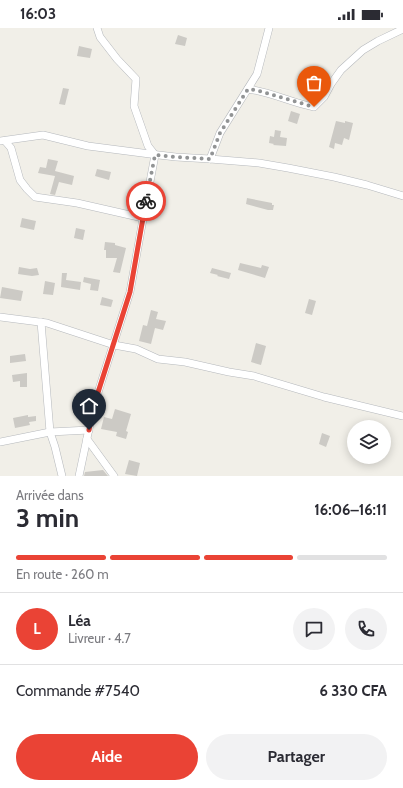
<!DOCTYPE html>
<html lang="fr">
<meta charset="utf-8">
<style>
body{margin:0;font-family:Cabin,sans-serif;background:#f2f2f3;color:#2b2b33;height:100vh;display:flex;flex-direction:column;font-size:15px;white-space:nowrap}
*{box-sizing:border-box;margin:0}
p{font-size:13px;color:#7c7c81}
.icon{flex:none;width:22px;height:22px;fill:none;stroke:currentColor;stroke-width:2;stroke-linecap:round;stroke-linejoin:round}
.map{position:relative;height:448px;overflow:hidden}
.drawer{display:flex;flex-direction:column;background:#fff;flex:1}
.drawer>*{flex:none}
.controls{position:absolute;left:347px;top:392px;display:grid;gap:8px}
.controls a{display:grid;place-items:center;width:44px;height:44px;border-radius:50%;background:#fff;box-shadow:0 2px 10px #0003;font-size:20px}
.pin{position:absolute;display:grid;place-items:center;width:34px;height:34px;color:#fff;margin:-41px -17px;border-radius:50% 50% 50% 0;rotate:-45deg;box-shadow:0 0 4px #0007}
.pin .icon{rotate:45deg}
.courier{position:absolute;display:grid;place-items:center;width:40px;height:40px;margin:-20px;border:3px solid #ea4335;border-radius:50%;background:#fff;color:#222;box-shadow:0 1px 5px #0007}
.summary em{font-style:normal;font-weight:800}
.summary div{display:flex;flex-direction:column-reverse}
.summary{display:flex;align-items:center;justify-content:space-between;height:68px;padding:0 16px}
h1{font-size:26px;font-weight:800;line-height:30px}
.bar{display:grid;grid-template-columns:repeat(4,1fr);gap:6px 4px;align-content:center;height:48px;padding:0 16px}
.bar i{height:5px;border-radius:3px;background:#e1e1e2}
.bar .selected{background:#ea4335}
.bar p{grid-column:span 4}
.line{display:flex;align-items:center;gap:10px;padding:0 16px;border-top:1px solid #e1e1e2}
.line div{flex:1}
.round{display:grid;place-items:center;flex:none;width:42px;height:42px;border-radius:21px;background:#f2f2f3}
.action{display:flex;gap:8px;margin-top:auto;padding:8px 16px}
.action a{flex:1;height:46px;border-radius:24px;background:#ea4335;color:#fff;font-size:16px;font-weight:800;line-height:46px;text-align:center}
.action a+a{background:#f2f2f3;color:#2b2b33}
.status{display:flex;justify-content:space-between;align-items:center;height:28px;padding:0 20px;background:#fff;direction:ltr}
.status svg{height:11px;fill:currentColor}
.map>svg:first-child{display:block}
.building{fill:#cccac5}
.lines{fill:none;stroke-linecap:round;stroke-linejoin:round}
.minor-casing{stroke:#b5b8bc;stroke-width:8}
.minor{stroke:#fff;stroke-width:7}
.done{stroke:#929495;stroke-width:4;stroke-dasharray:0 7.2}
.route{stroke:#ea4335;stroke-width:5}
</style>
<div class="status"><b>16:03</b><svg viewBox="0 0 49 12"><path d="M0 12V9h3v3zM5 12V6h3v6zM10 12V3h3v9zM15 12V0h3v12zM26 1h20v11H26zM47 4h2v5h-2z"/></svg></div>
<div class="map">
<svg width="403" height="448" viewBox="0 0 403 448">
<rect width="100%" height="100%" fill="#f1efe8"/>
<!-- building -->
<g class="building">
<path d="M178,7L187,10L185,18L175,16Z"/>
<path d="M79,18L92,21L90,30L77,28Z"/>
<path d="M63,60L69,61L65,77L59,76Z"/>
<path d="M291,83L300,86L297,96L288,93Z"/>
<path d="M336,93L345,95V93L353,95L349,112L344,110L342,117L335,115L334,121L329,119Z"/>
<path d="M275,102L281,103L280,109L287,110L286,118L273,117L274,116L269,115L270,108L274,109Z"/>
<path d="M48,131L58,133L55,143L74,148L72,157L59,154L55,167L50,166L55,148L38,145L40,139L46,140Z"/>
<path d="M97,141L111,144L109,152L95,148Z"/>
<path d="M247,170L272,175V177H274L273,182H268L246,176Z"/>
<path d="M22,190L36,193L34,202L20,199Z"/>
<path d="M76,200L85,202L83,212L74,210Z"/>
<path d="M105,214L115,215V217L126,220L120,245L113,244L117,230H106V222H104Z"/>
<path d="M240,235L261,240L262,237L269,239L265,250L238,242Z"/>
<path d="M19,239L30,241L37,240L39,247L32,248L18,246Z"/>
<path d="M212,240L231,245L229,251L217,248L218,247L210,245Z"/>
<path d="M62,245H67L66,252L81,254L80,262L61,259Z"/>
<path d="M84,249L100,252L98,263L90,262L91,256L83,254Z"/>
<path d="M45,253L55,255L53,267L43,266Z"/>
<path d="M2,259L23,263L21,273L0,270Z"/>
<path d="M102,269L113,272L111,279L100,277Z"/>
<path d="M309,271L316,273L312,287L305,285Z"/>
<path d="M151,282L158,284L156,291L166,293L163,302L155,300L151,316L139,313L143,297L147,298Z"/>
<path d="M256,315L266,318L261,337L251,334Z"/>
<path d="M25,326L26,333L10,335V328Z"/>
<path d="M27,345V359H20V353L13,354L12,347Z"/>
<path d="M86,364L87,373L78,374V371H76V365Z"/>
<path d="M115,381L131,386L126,403L128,404L126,411L116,408L117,404L101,401L104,389L112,391Z"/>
<path d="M28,387V389L36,388V393L29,394L30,397L15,400L13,390Z"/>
<path d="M322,405L330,408L326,419L319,416Z"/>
<path d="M129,432L140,435L137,448L125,446Z"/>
<path d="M103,442L108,448H84L85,444Z"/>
</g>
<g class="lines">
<defs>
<g id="minor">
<path d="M248,61C271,64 292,75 314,79L324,69L331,56L341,42L363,22L378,13L403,1"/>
<path d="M0,113L43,107L88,118L150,126L176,129L210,131L259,135L288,140L334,149L367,157L403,168"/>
<path d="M5,113L11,120L20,152L27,161L35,169L77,175L143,190"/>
<path d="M210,131L220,105L257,46L269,0"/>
<path d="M0,289L47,295L114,317L136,321L158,331L185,334L229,344L254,348L324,369L403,388"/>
<path d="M41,294L50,404L55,419L62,448"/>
<path d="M87,411L114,448"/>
<path d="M0,414L50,404L89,402"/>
<path d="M79,448L94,377L130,264L141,202L155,127L148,118L134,78L136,51L117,31L100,9L97,0"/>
</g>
</defs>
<!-- minor casing -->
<use href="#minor" class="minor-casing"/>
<!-- minor -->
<use href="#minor" class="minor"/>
</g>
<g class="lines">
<!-- done -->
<path class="done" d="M146,173L155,127L176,129L210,131L220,105L248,61L256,62L314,79"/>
<!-- route -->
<path class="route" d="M89,402L94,377L130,264L146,173"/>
</g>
</svg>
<div class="controls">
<a><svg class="icon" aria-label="layers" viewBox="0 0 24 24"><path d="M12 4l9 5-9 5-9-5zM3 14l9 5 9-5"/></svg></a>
</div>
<div class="pin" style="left:314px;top:79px;background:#ea580c"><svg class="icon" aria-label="bag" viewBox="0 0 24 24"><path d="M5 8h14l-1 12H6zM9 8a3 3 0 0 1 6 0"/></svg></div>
<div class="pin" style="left:89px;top:402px;background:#1f2937"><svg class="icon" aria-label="home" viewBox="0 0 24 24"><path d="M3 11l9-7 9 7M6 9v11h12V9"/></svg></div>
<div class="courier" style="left:146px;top:173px"><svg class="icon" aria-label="bike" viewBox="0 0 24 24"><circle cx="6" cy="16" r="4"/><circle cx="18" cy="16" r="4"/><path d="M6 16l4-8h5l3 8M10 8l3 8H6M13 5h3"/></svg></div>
</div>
<section class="drawer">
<div class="summary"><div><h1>3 min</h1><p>Arrivée dans</p></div><em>16:06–16:11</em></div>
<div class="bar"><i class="selected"></i><i class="selected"></i><i class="selected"></i><i></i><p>En route · 260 m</p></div>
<div class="line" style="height:72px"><b class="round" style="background:#ea4335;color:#fff">L</b><div><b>Léa</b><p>Livreur · 4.7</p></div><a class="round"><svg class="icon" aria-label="chat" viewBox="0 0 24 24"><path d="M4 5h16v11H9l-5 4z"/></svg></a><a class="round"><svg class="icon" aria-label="phone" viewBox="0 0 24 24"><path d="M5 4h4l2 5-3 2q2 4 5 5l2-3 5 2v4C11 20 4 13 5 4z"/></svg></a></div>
<div class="line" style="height:52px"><div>Commande #7540</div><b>6 330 CFA</b></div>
<div class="action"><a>Aide</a><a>Partager</a></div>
</section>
